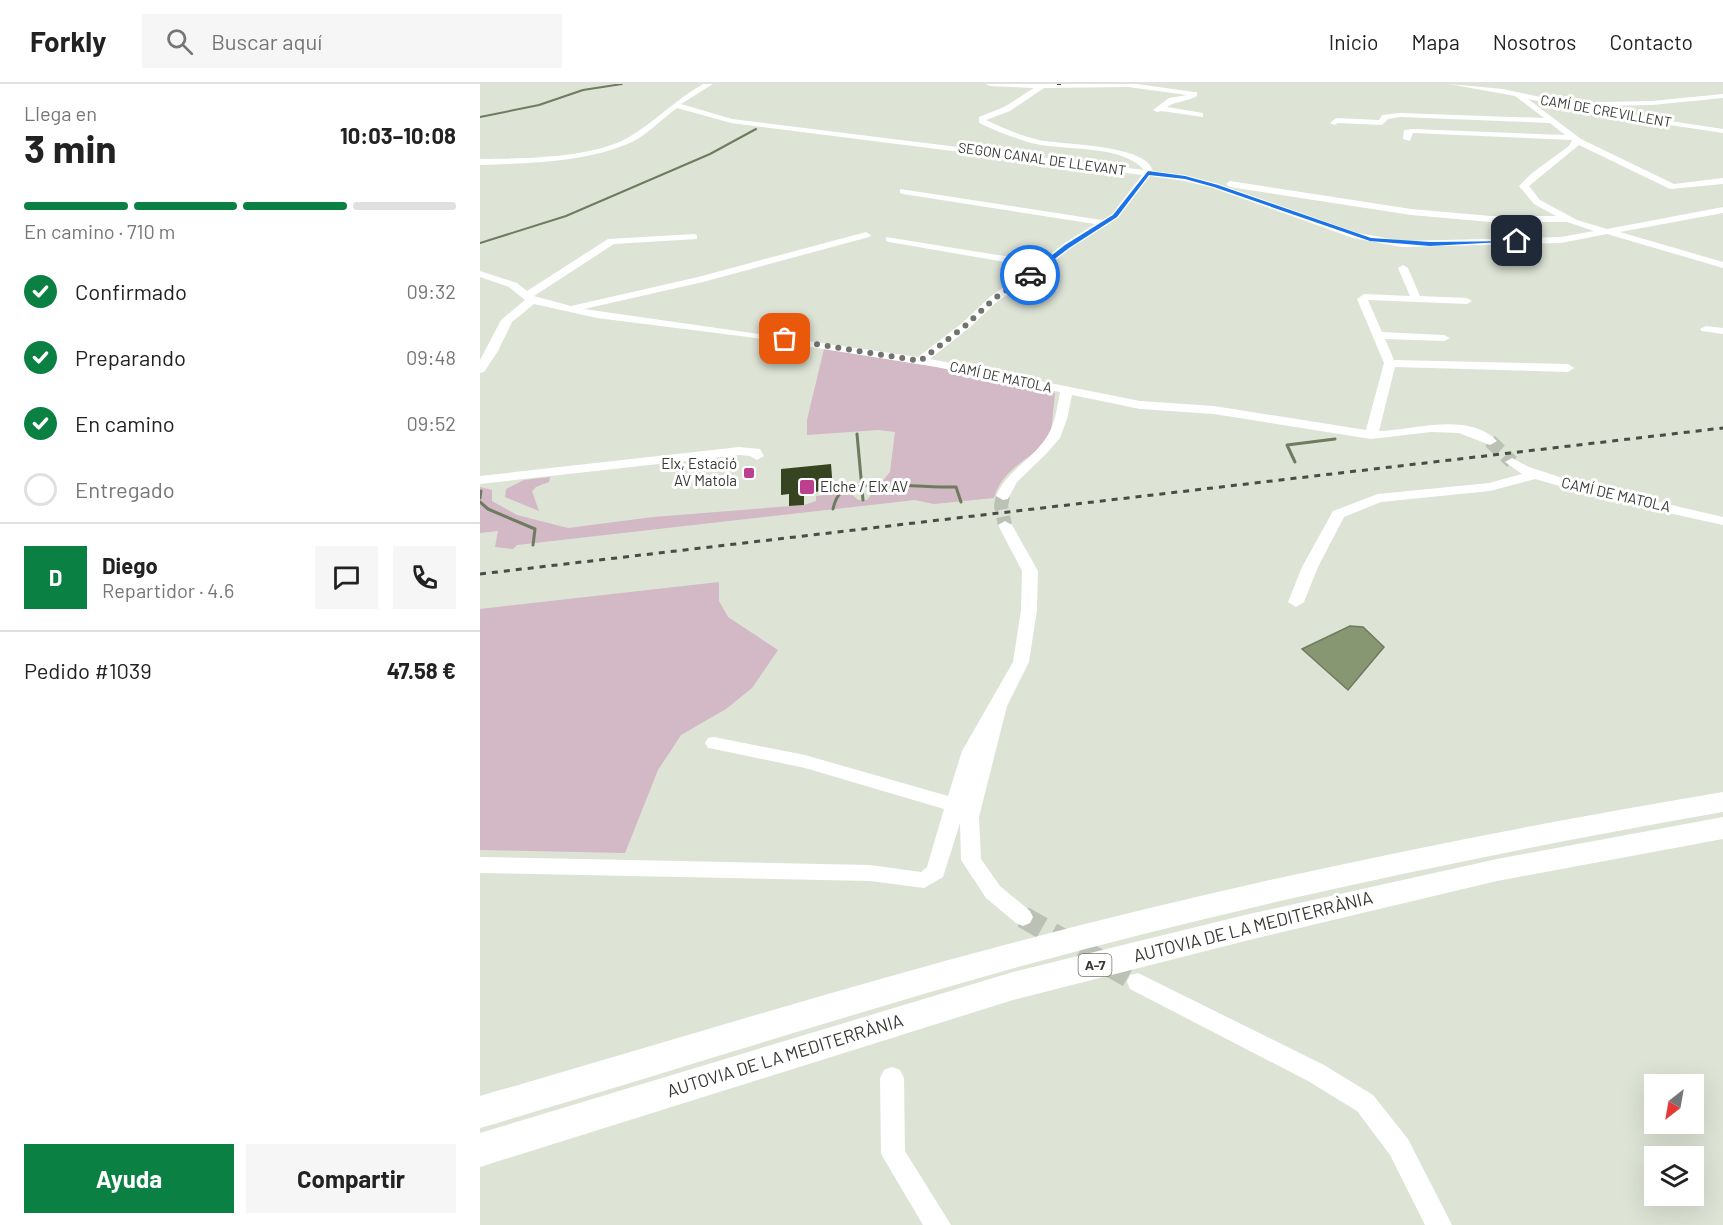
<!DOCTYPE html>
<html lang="es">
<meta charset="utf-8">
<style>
body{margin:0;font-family:Barlow,sans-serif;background:#f6f6f6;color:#222;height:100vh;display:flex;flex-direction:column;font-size:22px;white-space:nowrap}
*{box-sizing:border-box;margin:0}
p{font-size:20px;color:#767676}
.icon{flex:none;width:33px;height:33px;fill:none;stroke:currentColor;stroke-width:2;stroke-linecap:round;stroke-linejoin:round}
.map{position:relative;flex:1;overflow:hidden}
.sheet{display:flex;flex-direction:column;background:#fff;width:480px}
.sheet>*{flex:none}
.needle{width:39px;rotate:211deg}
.buttons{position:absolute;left:1164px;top:990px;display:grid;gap:12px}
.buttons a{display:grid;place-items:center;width:60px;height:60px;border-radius:0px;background:#fff;box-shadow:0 6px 24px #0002;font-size:30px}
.pin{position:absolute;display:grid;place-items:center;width:51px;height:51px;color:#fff;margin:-26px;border-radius:12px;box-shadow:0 3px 9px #0006}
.courier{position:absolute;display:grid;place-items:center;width:60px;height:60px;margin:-30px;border:4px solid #1a73e8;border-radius:50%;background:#fff;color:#222;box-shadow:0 2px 8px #0007}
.headline em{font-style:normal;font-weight:700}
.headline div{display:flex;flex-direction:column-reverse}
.headline{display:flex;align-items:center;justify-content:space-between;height:102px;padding:0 24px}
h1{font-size:39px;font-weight:700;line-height:45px}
.bar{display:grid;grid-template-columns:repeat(4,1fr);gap:9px 6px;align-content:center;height:72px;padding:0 24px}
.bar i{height:8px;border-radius:4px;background:#e0e0e0}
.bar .current{background:#0b8043}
.bar p{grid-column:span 4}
.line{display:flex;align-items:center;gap:15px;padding:0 24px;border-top:2px solid #e0e0e0}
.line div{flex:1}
.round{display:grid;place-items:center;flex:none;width:63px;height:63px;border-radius:0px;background:#f6f6f6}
ol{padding:0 24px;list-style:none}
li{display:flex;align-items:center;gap:18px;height:66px}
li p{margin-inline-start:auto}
li .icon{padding:6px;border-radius:50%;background:#0b8043;color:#fff;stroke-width:4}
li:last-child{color:#767676}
li i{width:33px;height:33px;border:3px solid #e0e0e0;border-radius:50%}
.cta{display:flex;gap:12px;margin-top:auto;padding:12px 24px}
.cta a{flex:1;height:69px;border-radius:0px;background:#0b8043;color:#fff;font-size:24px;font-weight:700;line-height:69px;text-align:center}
.cta a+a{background:#f6f6f6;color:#222}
header{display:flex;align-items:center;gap:36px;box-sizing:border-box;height:84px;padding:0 30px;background:#fff;border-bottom:2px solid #e0e0e0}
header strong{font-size:28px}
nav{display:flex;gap:33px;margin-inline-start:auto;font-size:21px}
.search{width:420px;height:54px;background:#f6f6f6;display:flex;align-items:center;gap:15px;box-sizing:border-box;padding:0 21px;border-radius:0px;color:#767676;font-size:22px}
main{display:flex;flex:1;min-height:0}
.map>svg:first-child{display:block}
.green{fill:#d3b8c6}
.water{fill:#869771;stroke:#6e7b5f;stroke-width:1.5}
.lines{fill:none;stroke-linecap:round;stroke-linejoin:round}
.stream-far1{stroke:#6e7b5f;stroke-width:2}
.stream{stroke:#6e7b5f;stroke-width:3}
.building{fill:#364421}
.minor-tunnel-far1{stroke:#bcc1b5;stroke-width:14;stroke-dasharray:14 7;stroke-linecap:butt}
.minor-tunnel{stroke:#bcc1b5;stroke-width:22;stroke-dasharray:22 11;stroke-linecap:butt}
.minor{fill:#fff;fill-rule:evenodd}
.highway{fill:#fff;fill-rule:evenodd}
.rail-far1{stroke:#4a4d47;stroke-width:2;stroke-dasharray:4 4;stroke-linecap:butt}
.rail{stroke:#4a4d47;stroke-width:3;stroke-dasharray:6 6;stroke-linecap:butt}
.route{fill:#1a73e8}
.done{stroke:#71746c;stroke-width:6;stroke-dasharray:0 10.8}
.poi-dot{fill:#bd4090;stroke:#fff;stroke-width:2}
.labels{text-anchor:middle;stroke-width:6;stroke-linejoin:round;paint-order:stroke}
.far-street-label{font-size:14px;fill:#373934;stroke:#fff}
.shield{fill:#fff;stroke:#737471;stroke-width:1.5}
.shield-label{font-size:14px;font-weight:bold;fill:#373934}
.poi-label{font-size:15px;fill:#373934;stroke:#fff;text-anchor:end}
.street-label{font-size:15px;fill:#373934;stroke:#fff}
.near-street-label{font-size:18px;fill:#373934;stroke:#fff}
</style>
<header>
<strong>Forkly</strong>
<div class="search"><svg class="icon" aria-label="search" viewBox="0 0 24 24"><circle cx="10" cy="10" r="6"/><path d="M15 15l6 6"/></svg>Buscar aquí</div>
<nav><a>Inicio</a><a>Mapa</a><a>Nosotros</a><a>Contacto</a></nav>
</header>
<main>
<section class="sheet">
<div class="headline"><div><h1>3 min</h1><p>Llega en</p></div><em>10:03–10:08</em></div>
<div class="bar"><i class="current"></i><i class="current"></i><i class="current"></i><i></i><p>En camino · 710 m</p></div>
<ol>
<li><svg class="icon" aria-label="check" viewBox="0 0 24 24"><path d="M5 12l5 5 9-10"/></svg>Confirmado<p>09:32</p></li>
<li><svg class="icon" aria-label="check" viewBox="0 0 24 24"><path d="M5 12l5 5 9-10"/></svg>Preparando<p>09:48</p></li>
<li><svg class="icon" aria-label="check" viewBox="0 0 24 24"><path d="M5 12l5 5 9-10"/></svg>En camino<p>09:52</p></li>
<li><i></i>Entregado</li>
</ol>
<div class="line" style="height:108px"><b class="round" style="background:#0b8043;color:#fff">D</b><div><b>Diego</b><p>Repartidor · 4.6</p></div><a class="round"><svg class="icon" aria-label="chat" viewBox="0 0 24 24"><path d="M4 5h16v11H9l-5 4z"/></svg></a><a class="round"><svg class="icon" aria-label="phone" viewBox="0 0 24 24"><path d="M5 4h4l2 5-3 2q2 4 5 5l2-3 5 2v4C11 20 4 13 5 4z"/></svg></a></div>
<div class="line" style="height:78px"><div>Pedido #1039</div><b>47.58 €</b></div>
<div class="cta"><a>Ayuda</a><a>Compartir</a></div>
</section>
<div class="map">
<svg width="1243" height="1141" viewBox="0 0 1243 1141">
<rect width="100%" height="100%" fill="#dde3d5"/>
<!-- green -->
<g class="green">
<path d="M344,265L456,279L575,309L570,359C549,372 521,388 514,414L454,420L435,416L37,461L33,465L15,463L18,447L0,449V403L12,406V417L37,431L88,444L173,433L324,421L336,417V412L369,408L378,416H387L410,388L415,348L399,346L327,351V336Z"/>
<path d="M70,393L69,398L56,403L52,407L59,427L25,413L26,405L44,396Z"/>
<path d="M239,498V517L248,533L298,566L272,604L246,625L201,651L178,686L145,769L0,766V525Z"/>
</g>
<!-- water -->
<path class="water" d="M870,542L883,543L904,563L868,606L822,565Z"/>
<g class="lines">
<!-- stream-far1 -->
<g class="stream-far1">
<path d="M0,33L59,21L103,6L142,0"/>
<path d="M0,159L86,132L230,70L276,45"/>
</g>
<!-- stream -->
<g class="stream">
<path d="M377,350L383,416"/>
<path d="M815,378L807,361L855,355"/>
<path d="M0,414L1,407"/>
<path d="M0,418L8,425L55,445L53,461"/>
<path d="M353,425C355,417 357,410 366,406C388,396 450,404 476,403L481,418"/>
</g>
</g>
<!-- building -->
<path class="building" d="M351,380L353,406L324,409V421L309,422V410L301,411V385Z"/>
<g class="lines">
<!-- minor-tunnel-far1 -->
<g class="minor-tunnel-far1">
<path d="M1010,357L1032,378"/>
<path d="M523,412L521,422L525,441"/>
</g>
<!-- minor-tunnel -->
<path class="minor-tunnel" d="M543,833L658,898"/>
<!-- minor -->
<g class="minor">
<path d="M223,0H233L201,20L252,35L664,86C644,62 591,66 561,61C540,57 519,48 499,39V33L524,23L554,4L510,2L506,0H657L714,8H717V12C706,18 696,17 687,23L723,29V33L681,27L677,28L673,26L689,14L707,11L648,3L564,4L530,27L506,36C523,44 541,52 559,56C583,61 666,60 673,87L705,91L739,100L878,149L922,157L1081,153L1114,147L1087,138H1011L931,131L750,103L746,100L750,97L931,125L1011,132H1076L1054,120L1039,102L1052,89L1089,62L1092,56L933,49L930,57L923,55L924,46L933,45L1085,51L1070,39L920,33L908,35L902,41L858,39L854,41L850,39L856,34L899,36L902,31L920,29L1064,34L1035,12L969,0L1023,5L1124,27L1243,45V49L1124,31L1048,15L1101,55L1194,100L1243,94V100L1190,105L1099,61L1049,102L1060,116L1097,136L1127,145L1243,123V129L1140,148L1243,178V184L1127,150L1081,159L922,163L873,154L733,104L705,97L670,92L638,134L591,164L547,199L519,216L489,244L450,275L660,317L734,322L886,346L904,279L877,215L884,210L930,212L918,184L923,181L928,184L940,212L987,214L992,217L987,220L888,216L902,248L964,251L970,254L964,257L905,255L914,276L1088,280L1094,284L1088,288L915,283L899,347C933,346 989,327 1017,357L1010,361L979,349L951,348L891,355L734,330L660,325L592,311L587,335L580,354L567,369L537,398L528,415L523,416L516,412C528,385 551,377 566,354C575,341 577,324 580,308L456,283L268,253L117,234L54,220L32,238L18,267L4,288L0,289V276L21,236L45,216L29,203L0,193V187L37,199L47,207L128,155L214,150L217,151V155L134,160L54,212L91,222L218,193L386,148L391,151L389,153L223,198L104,225L438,273L481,240L511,212L554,183L409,158L406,157V153L561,178L583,160L615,140L423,110L420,109V105L622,136L632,130L662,91L251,39L197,24C183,34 168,50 152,58C105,79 50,79 0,81V75C43,74 111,75 149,53C175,38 196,15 223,0Z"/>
<path d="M1243,10V14L1172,21L1121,22L1117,20L1121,18L1172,17Z"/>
<path d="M1226,242L1243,244V250L1222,247L1220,245Z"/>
<path d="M259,363L280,365L284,372L277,376L270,372L259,371L0,400V392Z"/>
<path d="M1032,374L1049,383L1101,400L1243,433V441L1125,415L1055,395L1010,407L901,418L864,433L838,483L824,518L816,523L808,518L822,483L853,427L898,410L1009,399L1042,390L1025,378Z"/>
<path d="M525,437L532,441L558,487L557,526L549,578L527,622L499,733L501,775L520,802L550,827L553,833L550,839L543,842L536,839L506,814L481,776L480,739L463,793L444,804L390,797L0,789V773L390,781L441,788L447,783L464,725L325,684L234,665L228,664L225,659L228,654L234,653L325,671L468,712L482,667L533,578L541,526L542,487L518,441Z"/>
<path d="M658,889L844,981L893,1011L928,1055L972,1141H945L910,1071L877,1027L828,997L650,905L647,898L650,891Z"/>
<path d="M412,983L420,986L424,994L425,1067L471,1141H443L401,1070L400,994L404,986Z"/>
</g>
<!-- highway -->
<g class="highway">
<path d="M1243,708V728C1004,770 766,820 531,885C353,935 177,992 0,1044V1012C177,961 354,906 532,859C766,797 1004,748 1243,708Z"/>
<path d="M1243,733V755L1017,797L765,857L533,916L0,1083V1049L533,888L765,831L1017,775Z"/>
</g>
<!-- rail-far1 -->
<path class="rail-far1" d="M577,0H581"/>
<!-- rail -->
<path class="rail" d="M0,490L1243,344"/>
</g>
<!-- route -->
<path class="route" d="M668,87L705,92L738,101L891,154L950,158L1040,157L950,162L890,157L734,103L705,95L669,91L637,133L589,164L552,192H548V190L585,161L633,131Z"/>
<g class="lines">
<!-- done -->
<path class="done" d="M305,255L440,277L485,242L515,214L550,191"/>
</g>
<!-- markers -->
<g class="poi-dot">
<rect x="263" y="383" width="12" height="12" rx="3"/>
<rect x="319" y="395" width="16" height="16" rx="3"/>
</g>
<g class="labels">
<!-- far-street labels -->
<g class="far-street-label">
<text transform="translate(1126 27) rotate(10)" y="5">CAMÍ DE CREVILLENT</text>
<text transform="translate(562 75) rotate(8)" y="5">SEGON CANAL DE LLEVANT</text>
<text transform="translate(521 293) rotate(12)" y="5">CAMÍ DE MATOLA</text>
</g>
<!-- shield labels -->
<rect class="shield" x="598.5" y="870" width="33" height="22" rx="4.5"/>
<g class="shield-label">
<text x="615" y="886">A-7</text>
</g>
<!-- poi labels -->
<g class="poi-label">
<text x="257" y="385">Elx, Estació<tspan x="257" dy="17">AV Matola</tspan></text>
<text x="340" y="408" text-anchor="start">Elche / Elx AV</text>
</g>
<!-- street labels -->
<g class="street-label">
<text transform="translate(1136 411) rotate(13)" y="5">CAMÍ DE MATOLA</text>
</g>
<!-- near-street labels -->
<g class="near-street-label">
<text transform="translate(773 843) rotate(-14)" y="6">AUTOVIA DE LA MEDITERRÀNIA</text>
<text transform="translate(305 972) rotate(-17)" y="6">AUTOVIA DE LA MEDITERRÀNIA</text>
</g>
</g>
</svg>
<div class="buttons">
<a><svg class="needle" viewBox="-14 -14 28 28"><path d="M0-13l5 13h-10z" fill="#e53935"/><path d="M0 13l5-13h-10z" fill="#767676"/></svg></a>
<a><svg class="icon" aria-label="layers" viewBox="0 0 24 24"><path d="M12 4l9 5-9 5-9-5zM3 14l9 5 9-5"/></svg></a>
</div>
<div class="pin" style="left:305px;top:255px;background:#ea580c"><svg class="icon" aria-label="bag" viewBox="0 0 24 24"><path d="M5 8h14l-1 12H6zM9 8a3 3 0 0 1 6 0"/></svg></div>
<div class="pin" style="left:1037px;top:157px;background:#1f2937"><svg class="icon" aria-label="home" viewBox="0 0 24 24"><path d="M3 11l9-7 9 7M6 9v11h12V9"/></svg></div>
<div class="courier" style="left:550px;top:191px"><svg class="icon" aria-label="car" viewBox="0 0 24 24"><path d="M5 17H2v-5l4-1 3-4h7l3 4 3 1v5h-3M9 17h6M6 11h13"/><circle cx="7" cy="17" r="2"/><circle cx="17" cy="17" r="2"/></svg></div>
</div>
</main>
